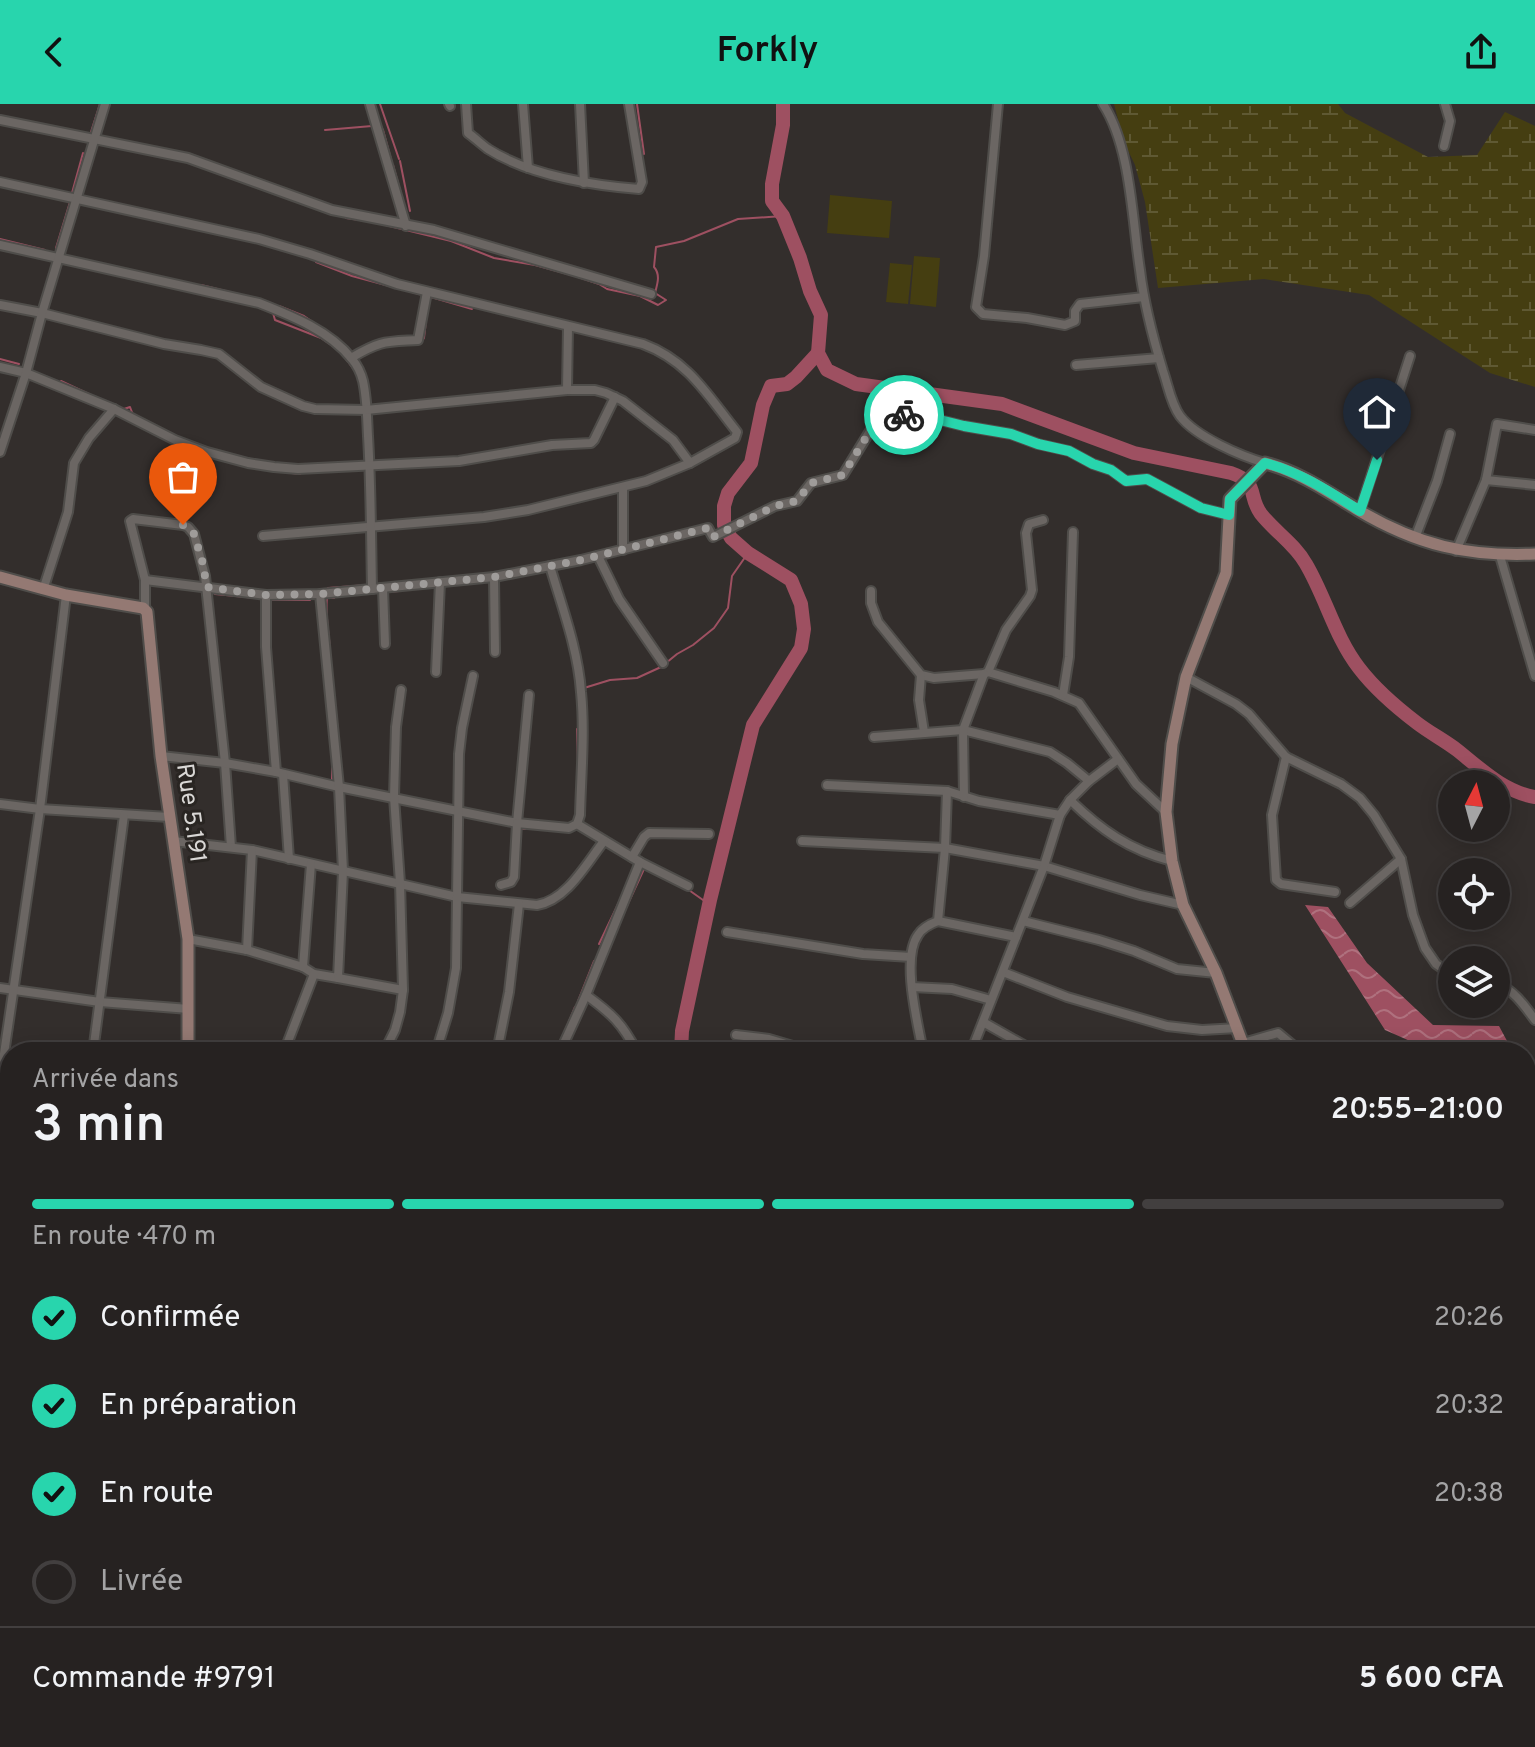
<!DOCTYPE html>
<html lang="fr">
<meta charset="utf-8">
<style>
body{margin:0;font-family:Overpass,sans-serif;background:#322f2e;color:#f1f3f6;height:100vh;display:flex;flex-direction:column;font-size:30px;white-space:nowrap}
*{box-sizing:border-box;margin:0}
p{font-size:26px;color:#a4a4a5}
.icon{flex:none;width:44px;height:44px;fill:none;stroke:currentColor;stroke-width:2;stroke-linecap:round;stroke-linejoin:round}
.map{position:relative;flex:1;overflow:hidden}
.side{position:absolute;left:0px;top:938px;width:1536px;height:706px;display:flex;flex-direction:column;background:#262221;border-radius:32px 32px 0 0;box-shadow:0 4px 20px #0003,0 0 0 2px #423f3f}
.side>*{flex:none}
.needle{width:52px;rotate:6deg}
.tools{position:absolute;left:1438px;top:666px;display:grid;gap:16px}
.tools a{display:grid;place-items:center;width:72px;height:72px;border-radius:50%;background:#262221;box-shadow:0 4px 20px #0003,0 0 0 2px #423f3f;font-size:40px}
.pin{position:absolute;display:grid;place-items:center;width:68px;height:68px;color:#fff;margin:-82px -34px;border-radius:50% 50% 50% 0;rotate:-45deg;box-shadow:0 0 8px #0007}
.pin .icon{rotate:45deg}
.courier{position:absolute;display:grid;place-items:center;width:80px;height:80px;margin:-40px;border:6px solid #28d5ad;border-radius:50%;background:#fff;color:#222;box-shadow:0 2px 10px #0007}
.head em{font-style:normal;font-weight:600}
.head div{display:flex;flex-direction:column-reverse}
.head{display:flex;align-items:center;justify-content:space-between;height:136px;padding:0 32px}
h1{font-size:52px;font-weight:600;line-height:60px}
.bar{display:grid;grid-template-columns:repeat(4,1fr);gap:12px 8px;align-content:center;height:96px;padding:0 32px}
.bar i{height:10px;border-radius:6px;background:#423f3f}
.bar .current{background:#28d5ad}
.bar p{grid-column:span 4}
.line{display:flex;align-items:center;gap:20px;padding:0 32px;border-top:2px solid #423f3f}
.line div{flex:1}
ol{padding:0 32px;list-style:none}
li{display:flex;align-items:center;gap:24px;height:88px}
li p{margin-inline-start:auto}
li .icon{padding:8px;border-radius:50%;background:#28d5ad;color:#111;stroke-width:4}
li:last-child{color:#a4a4a5}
li i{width:44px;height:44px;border:4px solid #423f3f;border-radius:50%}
header{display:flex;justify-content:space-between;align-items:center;height:104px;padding:0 32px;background:#28d5ad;color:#111;font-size:36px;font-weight:600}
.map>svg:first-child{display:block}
.green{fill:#453e11}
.wetland{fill:url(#wetland-marsh)}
.water{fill:url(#water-waves)}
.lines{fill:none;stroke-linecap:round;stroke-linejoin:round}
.stream{stroke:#9e5061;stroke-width:2}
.canal{stroke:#9e5061;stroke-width:9}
.river{stroke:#9e5061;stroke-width:14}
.street-casing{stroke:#4f4d4a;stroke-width:12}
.secondary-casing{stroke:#4f4d4a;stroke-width:15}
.street{stroke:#6b6663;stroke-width:8}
.secondary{stroke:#947973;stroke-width:11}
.done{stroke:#9f9c9a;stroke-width:8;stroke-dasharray:0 14.4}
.route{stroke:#28d5ad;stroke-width:10}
.labels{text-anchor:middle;stroke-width:6;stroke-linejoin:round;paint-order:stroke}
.street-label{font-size:24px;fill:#d9d7d5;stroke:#292522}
</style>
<header><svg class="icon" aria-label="back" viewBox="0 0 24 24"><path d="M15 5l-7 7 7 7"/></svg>Forkly<svg class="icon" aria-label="share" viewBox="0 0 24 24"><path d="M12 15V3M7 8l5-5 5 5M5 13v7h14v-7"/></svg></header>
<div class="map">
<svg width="1535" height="1643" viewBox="0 0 1535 1643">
<defs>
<pattern id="wetland-marsh" width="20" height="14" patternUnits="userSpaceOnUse" patternTransform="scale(2)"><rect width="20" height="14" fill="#453e11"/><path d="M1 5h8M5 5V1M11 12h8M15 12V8" fill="none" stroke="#5f5933"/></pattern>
<pattern id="water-waves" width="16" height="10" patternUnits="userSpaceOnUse" patternTransform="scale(2)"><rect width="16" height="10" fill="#9e5061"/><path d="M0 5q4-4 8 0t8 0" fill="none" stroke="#af717e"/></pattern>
</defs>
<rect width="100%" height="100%" fill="#332e2c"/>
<!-- green -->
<g class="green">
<path d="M830,91L892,97L889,134L827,129Z"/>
<path d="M914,152L940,154L936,203L910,200Z"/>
<path d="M890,159L912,161L908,200L886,198Z"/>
</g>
<!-- wetland -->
<path class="wetland" d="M1114,0H1338L1345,9L1428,53L1477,51L1505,8L1535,22V283L1490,269L1369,191L1264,175L1158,184L1145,98L1135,61L1124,38Z"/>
<!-- water -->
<path class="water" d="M1305,801L1328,803L1367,859L1433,921L1499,922L1513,948H1435L1385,926Z"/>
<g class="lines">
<!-- stream -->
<g class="stream">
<path d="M374,0L380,19"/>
<path d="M380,0L399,55"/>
<path d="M637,0L644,50"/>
<path d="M378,22L380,21L383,26L392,59"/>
<path d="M325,26L372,22"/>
<path d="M90,31L100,0"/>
<path d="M400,57L410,107"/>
<path d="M393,61L403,97"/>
<path d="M72,89L83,49"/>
<path d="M346,114L367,117"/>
<path d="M373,118L451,137L494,154L535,161L575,172L599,180L607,185L640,192L658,201L666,196L655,189C657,181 661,171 654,163L656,143L684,137L738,115L783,112"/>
<path d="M0,135L45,146"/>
<path d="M56,144L70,98"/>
<path d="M316,158L352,172L423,191"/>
<path d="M401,177L434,185"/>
<path d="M201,181L254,194"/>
<path d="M430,195L431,193L472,205"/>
<path d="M279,202L304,212L317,221"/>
<path d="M273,209L275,216L321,234L340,247L355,267"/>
<path d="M166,236L195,241"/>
<path d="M419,240L424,234L426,217"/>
<path d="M0,255L19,260"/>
<path d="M61,277L93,292"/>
<path d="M124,305L130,303L133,311"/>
<path d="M235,351L252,356"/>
<path d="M217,355L238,360"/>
<path d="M260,365L300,370"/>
<path d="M196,379L211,352"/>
<path d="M300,425L362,419"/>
<path d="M328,484L367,481"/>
<path d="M385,488L399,487"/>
<path d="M215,490L257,494"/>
<path d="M270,496H310"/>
<path d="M330,546C329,530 325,510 327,494H334"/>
<path d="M666,559L677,550L693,541L714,524L728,504L732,472L748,449"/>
<path d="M584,584L610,576L637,574L661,563"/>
<path d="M335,600L338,628"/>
<path d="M577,625L578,658"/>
<path d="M332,648V678"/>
<path d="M522,725H532"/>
<path d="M686,784L703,796H710"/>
<path d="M625,806L644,765"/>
<path d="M599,840L621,794"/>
<path d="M381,886L387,887"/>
<path d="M578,897L594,857"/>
<path d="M563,932L575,903"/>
<path d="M0,1404L10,1402"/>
<path d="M402,1634L415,1643"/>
<path d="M617,1643L620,1634"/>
</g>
<!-- canal -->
<g class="canal">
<path d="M681,1634L683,1643"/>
<path d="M466,1643L479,1634"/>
</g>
<!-- river -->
<g class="river">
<path d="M783,0V21L772,80V97L783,112L800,154L810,187L821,211L818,249L827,266L856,280L1002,300L1134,349L1231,369C1260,379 1247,391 1261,410C1275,428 1295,440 1306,460C1326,494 1335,533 1359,564C1375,585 1396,603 1417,619C1430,629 1444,636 1457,646C1481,665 1504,688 1535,693"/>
<path d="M681,948L682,927L710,796L753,621L801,544L804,525L801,500L791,476L748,449L731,434L724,421V402L728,389L751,359L763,301L771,282L787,280L796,273L818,249"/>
</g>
<defs>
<g id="street">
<path d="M370,0L406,122"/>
<path d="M449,0L450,2"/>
<path d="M466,0L468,29C475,34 481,40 488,45C529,71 591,81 639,85L642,78L629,0"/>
<path d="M523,0L528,64"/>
<path d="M580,0L584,79"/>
<path d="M998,0L984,152L976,203L983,210L1027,214L1065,221L1075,217V207L1080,200L1144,193"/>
<path d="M1103,0C1131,43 1132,115 1140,166C1144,200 1153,234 1163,267C1168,281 1171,300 1180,312C1196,333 1241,352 1265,359"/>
<path d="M0,16L188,54L332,106L434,126L651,190"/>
<path d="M1444,42L1450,17L1445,0"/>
<path d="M0,78L259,135L310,150L397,180L643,240C689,257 708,292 737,328L735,334L690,359L646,377L528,406L484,413L263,432"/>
<path d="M0,141L259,199C292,212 330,227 352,255C357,261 361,269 363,277C367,295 367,314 368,332C371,383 371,434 372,485"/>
<path d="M0,201L42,209L164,240L201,246L219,250L261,283L303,302L315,305L366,306L567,286H595L606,289L623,297L673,336L690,359"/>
<path d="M351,254C381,236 386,238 418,236L427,188"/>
<path d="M1076,261L1159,254"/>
<path d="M0,263L26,269L114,305L175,336L207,348L248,359L274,363L298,365L459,357L552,341L591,339L594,336L615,293"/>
<path d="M567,286L568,223"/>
<path d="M0,348L26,269L42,209L105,0"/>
<path d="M1486,376L1535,381"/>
<path d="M623,384V446"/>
<path d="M1360,407L1410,252"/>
<path d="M1415,434L1437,377L1450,330"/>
<path d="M1456,447L1486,376L1497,320L1535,326"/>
<path d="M598,452L619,495L663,559"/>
<path d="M1500,452L1535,572"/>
<path d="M494,473L495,548"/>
<path d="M145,476L266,491L320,490L494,473L581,456L708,424L713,433L775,402L797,397L811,379L843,371L875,319L886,318L899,312L916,310L964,322L1011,330L1038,340L1069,347L1093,360L1111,366L1126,377L1147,375L1201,404L1229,411"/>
<path d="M383,484L385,540"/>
<path d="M43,486L68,408L74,359L89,334L114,305"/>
<path d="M871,487V499L878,518L921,571L934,574L984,570L988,568L1054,588L1079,599L1136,680L1166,708"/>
<path d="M266,491V543L276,668"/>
<path d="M145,505V476L130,417L133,415L183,421L188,423L194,430L205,472L225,659L231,743"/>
<path d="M436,568L440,478"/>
<path d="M988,568L1006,526L1030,492L1032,486L1026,429L1029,420L1043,416"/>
<path d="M921,571L919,596L924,628"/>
<path d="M1186,573L1236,600L1249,610L1286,653L1341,680L1360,694L1374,711L1401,755L1413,811L1425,844L1436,860L1452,871"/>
<path d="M1063,591L1069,553L1073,428"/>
<path d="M874,633L963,626L1050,648L1067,659L1089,677"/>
<path d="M161,652L225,659L276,668L339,683L517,719L529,591"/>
<path d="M1286,653L1272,711L1276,776L1281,780L1335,788"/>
<path d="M283,670L289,755"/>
<path d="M827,681L947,687L979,697L1060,711"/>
<path d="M964,693L963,626L984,570"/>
<path d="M1070,696C1101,726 1129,746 1172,757"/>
<path d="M0,700L40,705L169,713"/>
<path d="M577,720L640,758L688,782"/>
<path d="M173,737L252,746L457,793L537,801C567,796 586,760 604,737"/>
<path d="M802,737L945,744L1044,762L1140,791L1183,801"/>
<path d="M632,753L644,733L649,729L709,730"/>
<path d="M501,781L511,778L514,773L517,719L569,724L577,720L580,711C581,670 585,628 581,588C578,545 562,503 550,462"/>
<path d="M1350,799L1401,755"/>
<path d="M938,817L1016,833"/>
<path d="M1023,817L1099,836L1134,847L1177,865L1216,869"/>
<path d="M727,828L863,850L911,853"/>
<path d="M188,835L247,846L303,863L314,870L338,874L343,767L339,683L320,490"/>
<path d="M247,846L252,746"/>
<path d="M303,863L311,760"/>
<path d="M1003,868L1067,893L1167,922L1202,926L1238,924"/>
<path d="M338,874L403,886"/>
<path d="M1496,879C1514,886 1524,901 1535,916"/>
<path d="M912,883L952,885L991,896"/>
<path d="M0,884L100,898L189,905"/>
<path d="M586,891C612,910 622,919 637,948"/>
<path d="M983,918L1036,948"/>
<path d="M736,931L769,935L813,948"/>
<path d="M1243,939L1278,929L1301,948"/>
<path d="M93,948L124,711"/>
<path d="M284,948L314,870"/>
<path d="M384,948L395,926L400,908L403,886L400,779L394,693L396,623L401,586"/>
<path d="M436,948L448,909L456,864L459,650L462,624L473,572"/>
<path d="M497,948L509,888L519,800"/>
<path d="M560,948L586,891L640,758"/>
<path d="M923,948C918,920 901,855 918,831C922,824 930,820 938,817L945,744L947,687"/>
<path d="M971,948L1044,762L1060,711L1070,696L1089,677L1118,655"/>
<path d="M0,977L40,705L66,491"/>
<path d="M1526,1183L1535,1181"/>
<path d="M0,1206L10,1209"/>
<path d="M0,1263L10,1265"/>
<path d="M0,1322H1"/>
<path d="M0,1368L10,1367"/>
<path d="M1526,1371L1535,1373"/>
<path d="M1526,1436L1535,1439"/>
<path d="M0,1460L10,1438"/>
<path d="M0,1529L10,1531"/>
<path d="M1533,1537L1535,1518"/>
<path d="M0,1561L10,1579"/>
<path d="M39,1634L44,1643"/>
<path d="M307,1634L312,1643"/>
<path d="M671,1634L675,1643"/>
<path d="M922,1634L924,1643"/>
<path d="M1283,1634L1284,1643"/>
<path d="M1496,1634L1498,1643"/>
<path d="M92,1643L97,1634"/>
<path d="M164,1643L170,1634"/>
<path d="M233,1643L238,1634"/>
<path d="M449,1643L462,1634"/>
<path d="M488,1643L501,1634"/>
<path d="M718,1643L719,1634"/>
<path d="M1197,1643L1208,1640"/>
</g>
<g id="secondary">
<path d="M0,473L66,491L143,504L147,508L161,652L188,835V948"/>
<path d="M1246,948L1216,869L1183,801L1172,757L1166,708L1172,640L1186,573L1226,469L1230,395L1265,359C1300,368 1328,388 1358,406C1417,441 1468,453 1535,450"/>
<path d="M0,1144L10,1146"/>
<path d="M1526,1538L1535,1537"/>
</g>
</defs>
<!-- street casing -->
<use href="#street" class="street-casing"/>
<!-- secondary casing -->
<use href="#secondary" class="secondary-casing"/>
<!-- street -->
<use href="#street" class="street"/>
<!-- secondary -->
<use href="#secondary" class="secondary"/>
</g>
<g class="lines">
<!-- done -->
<path class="done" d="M183,421L192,426L194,430L204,463L206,483L266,491L320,490L494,473L581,456L708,424L713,433L775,402L797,397L811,379L843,371L875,319L886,318L904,311"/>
<!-- route -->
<path class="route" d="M904,311L916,310L964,322L1011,330L1038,340L1069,347L1093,360L1111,366L1126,377L1147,375L1201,404L1229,411L1230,395L1265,359C1300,368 1330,388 1360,407L1377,356"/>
</g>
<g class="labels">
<!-- street labels -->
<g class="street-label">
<text transform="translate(192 709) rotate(82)" y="8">Rue 5.191</text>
</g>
</g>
</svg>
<div class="tools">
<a><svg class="needle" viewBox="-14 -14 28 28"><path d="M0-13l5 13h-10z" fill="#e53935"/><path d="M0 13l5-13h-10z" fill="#a4a4a5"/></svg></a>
<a><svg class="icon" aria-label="locate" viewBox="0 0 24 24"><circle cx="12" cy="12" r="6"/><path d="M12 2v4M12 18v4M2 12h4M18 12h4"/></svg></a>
<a><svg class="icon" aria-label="layers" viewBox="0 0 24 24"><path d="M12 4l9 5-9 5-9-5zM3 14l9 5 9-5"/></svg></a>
</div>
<div class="pin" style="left:183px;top:421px;background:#ea580c"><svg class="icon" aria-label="bag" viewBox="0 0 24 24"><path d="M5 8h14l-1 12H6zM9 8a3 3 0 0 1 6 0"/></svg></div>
<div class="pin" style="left:1377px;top:356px;background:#1f2937"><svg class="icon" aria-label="home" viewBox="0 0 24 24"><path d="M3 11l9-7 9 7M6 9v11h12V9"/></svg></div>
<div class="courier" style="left:904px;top:311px"><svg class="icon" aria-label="bike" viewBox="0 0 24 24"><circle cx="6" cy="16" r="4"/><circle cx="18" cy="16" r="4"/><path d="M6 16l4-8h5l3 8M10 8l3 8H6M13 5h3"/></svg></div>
<section class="side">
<div class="head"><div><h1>3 min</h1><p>Arrivée dans</p></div><em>20:55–21:00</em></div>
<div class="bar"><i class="current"></i><i class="current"></i><i class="current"></i><i></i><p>En route · 470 m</p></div>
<ol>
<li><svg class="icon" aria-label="check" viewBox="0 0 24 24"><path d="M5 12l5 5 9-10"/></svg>Confirmée<p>20:26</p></li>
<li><svg class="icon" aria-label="check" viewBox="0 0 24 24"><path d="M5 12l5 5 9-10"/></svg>En préparation<p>20:32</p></li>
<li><svg class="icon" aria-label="check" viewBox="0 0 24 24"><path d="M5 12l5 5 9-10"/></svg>En route<p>20:38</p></li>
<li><i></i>Livrée</li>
</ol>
<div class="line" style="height:104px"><div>Commande #9791</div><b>5 600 CFA</b></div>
</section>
</div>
